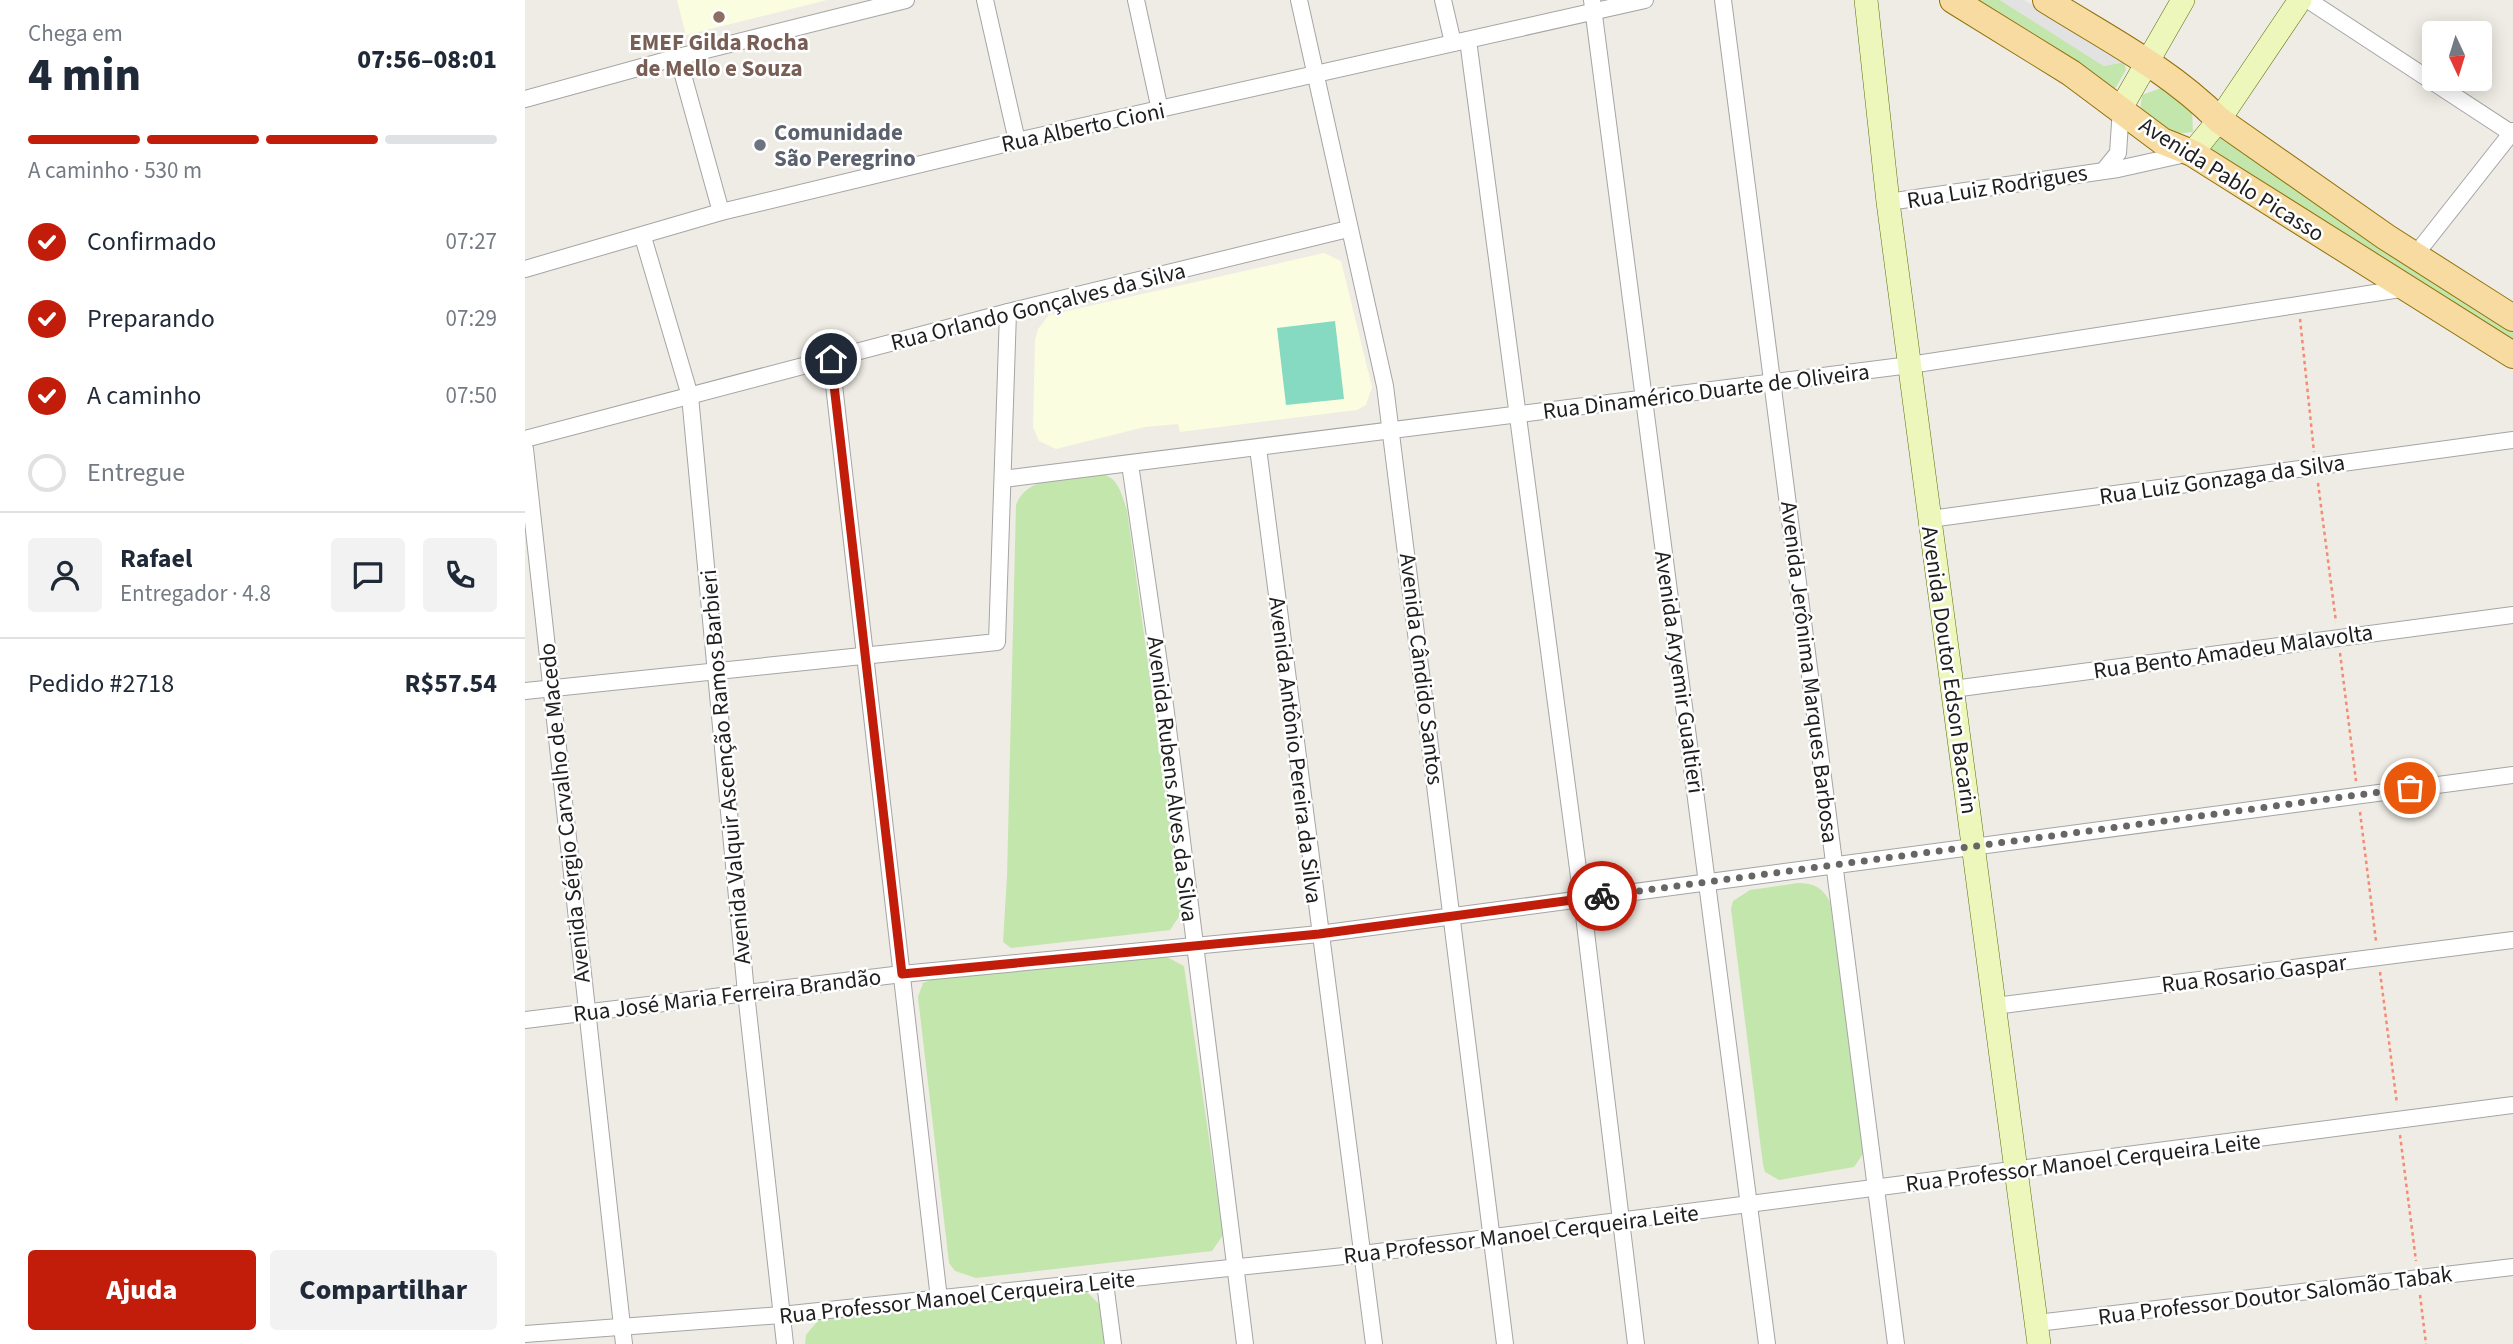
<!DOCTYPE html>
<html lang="pt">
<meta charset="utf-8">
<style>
body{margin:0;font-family:"Source Sans 3",sans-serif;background:#f2f2f3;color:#1f2937;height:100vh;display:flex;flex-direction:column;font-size:26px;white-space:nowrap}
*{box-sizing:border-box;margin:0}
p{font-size:23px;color:#747a83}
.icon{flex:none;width:38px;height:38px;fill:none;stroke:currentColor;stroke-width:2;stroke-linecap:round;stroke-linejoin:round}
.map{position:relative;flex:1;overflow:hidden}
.details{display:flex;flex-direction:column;background:#fff;width:525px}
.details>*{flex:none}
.needle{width:46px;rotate:176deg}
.fabs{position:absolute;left:1897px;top:21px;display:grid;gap:14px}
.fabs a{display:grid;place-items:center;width:70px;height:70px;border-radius:7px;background:#fff;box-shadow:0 4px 18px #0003;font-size:35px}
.pin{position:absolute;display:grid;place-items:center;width:60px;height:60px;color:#fff;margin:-30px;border:4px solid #fff;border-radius:50%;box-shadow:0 2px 7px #0007}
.courier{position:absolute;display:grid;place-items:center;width:70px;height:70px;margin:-35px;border:5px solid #c21d0a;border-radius:50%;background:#fff;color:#222;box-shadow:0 2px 9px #0007}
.head em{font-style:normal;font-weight:800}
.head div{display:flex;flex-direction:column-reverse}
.head{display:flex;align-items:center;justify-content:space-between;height:119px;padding:0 28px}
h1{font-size:46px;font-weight:800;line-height:52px}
.bar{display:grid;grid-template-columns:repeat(4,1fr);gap:10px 7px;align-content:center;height:84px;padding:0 28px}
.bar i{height:9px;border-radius:5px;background:#e0e1e3}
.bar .active{background:#c21d0a}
.bar p{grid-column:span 4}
.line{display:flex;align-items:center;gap:18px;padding:0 28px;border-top:2px solid #e0e1e3}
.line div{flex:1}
.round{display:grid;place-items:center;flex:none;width:74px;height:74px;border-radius:7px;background:#f2f2f3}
ol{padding:0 28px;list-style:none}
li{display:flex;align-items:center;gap:21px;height:77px}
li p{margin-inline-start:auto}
li .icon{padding:7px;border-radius:50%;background:#c21d0a;color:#fff;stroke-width:4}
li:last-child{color:#747a83}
li i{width:38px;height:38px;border:4px solid #e0e1e3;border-radius:50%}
.primary-button{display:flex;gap:14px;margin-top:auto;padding:14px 28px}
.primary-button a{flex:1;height:80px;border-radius:7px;background:#c21d0a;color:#fff;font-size:28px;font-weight:800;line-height:80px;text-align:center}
.primary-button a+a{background:#f2f2f3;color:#1f2937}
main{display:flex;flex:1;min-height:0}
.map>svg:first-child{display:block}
.education{fill:#fafddf}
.grass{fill:#c3e6ad}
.pitch{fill:#86dac2}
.parking{fill:#e2e2e2}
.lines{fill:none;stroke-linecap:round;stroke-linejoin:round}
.street-casing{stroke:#a5a5a5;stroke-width:18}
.secondary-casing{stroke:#5a700a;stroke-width:24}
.primary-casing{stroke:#917108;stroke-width:28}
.path{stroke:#f38c72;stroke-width:2.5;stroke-dasharray:3.5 3.5;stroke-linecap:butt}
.street{stroke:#fff;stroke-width:16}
.secondary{stroke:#edf6bb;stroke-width:23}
.primary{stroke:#f7dba1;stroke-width:26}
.done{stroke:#676664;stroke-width:7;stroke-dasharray:0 12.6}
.route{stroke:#c21d0a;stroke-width:9}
.education-dot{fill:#8d6e63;stroke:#fff;stroke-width:2.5}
.worship-dot{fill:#6b7280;stroke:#fff;stroke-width:2.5}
.labels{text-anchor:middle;stroke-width:5;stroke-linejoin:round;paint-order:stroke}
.education-label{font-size:23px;font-weight:bold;fill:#785e54;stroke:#fff}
.street-label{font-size:23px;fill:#1e1e1e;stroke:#fff}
.worship-label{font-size:23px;font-weight:bold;fill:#5b616d;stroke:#fff;text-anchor:start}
</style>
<main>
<section class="details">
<div class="head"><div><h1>4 min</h1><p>Chega em</p></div><em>07:56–08:01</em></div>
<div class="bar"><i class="active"></i><i class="active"></i><i class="active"></i><i></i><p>A caminho · 530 m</p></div>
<ol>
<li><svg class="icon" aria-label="check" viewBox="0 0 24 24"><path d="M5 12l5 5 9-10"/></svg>Confirmado<p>07:27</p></li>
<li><svg class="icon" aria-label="check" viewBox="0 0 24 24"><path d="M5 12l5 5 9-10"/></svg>Preparando<p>07:29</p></li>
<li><svg class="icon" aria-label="check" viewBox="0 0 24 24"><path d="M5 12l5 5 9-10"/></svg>A caminho<p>07:50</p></li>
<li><i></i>Entregue</li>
</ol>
<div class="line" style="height:126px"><a class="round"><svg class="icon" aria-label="person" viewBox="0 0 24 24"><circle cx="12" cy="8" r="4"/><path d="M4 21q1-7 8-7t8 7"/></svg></a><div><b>Rafael</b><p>Entregador · 4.8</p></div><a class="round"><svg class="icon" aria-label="chat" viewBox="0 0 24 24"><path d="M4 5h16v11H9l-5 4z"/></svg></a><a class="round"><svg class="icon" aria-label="phone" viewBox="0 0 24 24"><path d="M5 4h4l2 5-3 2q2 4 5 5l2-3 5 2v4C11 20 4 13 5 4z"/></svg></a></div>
<div class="line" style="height:91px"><div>Pedido #2718</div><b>R$57.54</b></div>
<div class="primary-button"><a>Ajuda</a><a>Compartilhar</a></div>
</section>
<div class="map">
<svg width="1988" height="1344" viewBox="0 0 1988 1344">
<rect width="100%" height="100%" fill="#efece5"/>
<!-- education -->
<g class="education">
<path d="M152,0H302L161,35Z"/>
<path d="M799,253L816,261L847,387L841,405L832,410L655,432L653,424L620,427L531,449L514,441L508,427L510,340L513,329L524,315Z"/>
</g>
<!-- grass -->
<g class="grass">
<path d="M1450,0H1475L1579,66L1599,62L1601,70L1588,92Z"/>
<path d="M1636,88L1667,109L1668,132L1648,134L1615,111L1617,95Z"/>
<path d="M1692,131L1988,328V344L1678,148Z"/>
<path d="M569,473C593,474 595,490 602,510L657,912L645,930L486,948L478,942L482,876L491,505C501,476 542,478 569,473Z"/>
<path d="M1273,883C1289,883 1298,888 1305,902L1340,1151L1329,1167L1254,1180L1240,1172L1238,1165L1206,909L1208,901L1225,890Z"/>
<path d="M642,957L659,966L698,1235L687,1251L451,1278L430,1271L424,1263L393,997L398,983L408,979Z"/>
<path d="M561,1291L575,1305L584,1344H280L281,1335L295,1318Z"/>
</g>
<!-- pitch -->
<path class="pitch" d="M810,321L819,399L761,405L752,328Z"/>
<!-- parking -->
<path class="parking" d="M1475,0H1499L1599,62L1579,66Z"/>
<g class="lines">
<defs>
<g id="street">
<path d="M460,0L492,141"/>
<path d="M611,0L635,110"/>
<path d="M774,0L860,386L980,1344"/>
<path d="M918,0L928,43"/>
<path d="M1067,0L1242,1344"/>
<path d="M1198,0L1371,1344"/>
<path d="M1783,0L1986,133"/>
<path d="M943,40L1057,899L1111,1344"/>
<path d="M153,57L196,212"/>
<path d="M0,99L153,57L381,0"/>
<path d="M1580,169L1593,153L1596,108"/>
<path d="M1363,202L1593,169L1665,153"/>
<path d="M118,237L165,396L221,993L260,1344"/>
<path d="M1891,254L1988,131"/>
<path d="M0,269L196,212L492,141L1120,0"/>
<path d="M306,359L414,1299"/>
<path d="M0,439L483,312L823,229"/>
<path d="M733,448L849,1344"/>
<path d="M0,449L99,1344"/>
<path d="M605,464L640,705L720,1344"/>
<path d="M478,479L1385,365L1882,288"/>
<path d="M1405,519L1988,440"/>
<path d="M1428,689L1988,615"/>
<path d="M0,691L472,642L483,312"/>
<path d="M1470,1006L1988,940"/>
<path d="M0,1020L377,974L794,934L1988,775"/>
<path d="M580,1283L588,1344"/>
<path d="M1512,1323L1988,1267"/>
<path d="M0,1334L256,1315L838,1254L1988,1105"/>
</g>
<g id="secondary">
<path d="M1341,0L1363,202L1514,1344"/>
<path d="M1596,108L1658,0"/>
<path d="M1667,153L1694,120L1775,0"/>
</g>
<g id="primary">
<path d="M1428,0L1546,73L1637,141L1667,153L1988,355"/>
<path d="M1521,0C1580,37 1645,70 1694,120L1861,237L1988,318"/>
</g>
</defs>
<!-- street casing -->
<use href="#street" class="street-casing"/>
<!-- secondary casing -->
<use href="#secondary" class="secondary-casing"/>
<!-- primary casing -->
<use href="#primary" class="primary-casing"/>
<!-- path -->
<g class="path">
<path d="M1775,319L1789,452"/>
<path d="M1793,483L1811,622"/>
<path d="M1815,653L1831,781"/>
<path d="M1835,812L1851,941"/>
<path d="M1855,972L1872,1104"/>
<path d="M1875,1135L1891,1261"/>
<path d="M1895,1295L1901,1344"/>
</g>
<!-- street -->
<use href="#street" class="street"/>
<!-- secondary -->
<use href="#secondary" class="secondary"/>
<!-- primary -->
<use href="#primary" class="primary"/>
</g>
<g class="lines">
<!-- done -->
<path class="done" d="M1077,896L1885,788"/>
<!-- route -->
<path class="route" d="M306,359L377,974L794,934L1077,896"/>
</g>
<!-- markers -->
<circle class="education-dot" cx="194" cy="17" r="7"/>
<circle class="worship-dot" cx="235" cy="145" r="7"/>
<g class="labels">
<!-- education labels -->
<g class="education-label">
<text x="194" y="50">EMEF Gilda Rocha<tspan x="194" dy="26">de Mello e Souza</tspan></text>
</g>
<!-- street labels -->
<g class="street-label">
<text transform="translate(558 127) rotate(-12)" y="8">Rua Alberto Cioni</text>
<text transform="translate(1707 179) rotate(32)" y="8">Avenida Pablo Picasso</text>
<text transform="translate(1472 186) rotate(-9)" y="8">Rua Luiz Rodrigues</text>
<text transform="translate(513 306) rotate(-14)" y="8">Rua Orlando Gonçalves da Silva</text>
<text transform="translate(1181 391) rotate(-7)" y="8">Rua Dinamérico Duarte de Oliveira</text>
<text transform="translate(1697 479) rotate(-8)" y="8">Rua Luiz Gonzaga da Silva</text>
<text transform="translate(1708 651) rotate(-8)" y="8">Rua Bento Amadeu Malavolta</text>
<text transform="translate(897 669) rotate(83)" y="8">Avenida Cândido Santos</text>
<text transform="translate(1425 670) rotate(82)" y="8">Avenida Doutor Edson Bacarin</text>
<text transform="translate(1155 672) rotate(82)" y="8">Avenida Aryemir Gualtieri</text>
<text transform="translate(1285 672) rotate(83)" y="8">Avenida Jerônima Marques Barbosa</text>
<text transform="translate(771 750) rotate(83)" y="8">Avenida Antônio Pereira da Silva</text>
<text transform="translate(200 767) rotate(-95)" y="8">Avenida Valquir Ascenção Ramos Barbieri</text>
<text transform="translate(648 779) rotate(83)" y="8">Avenida Rubens Alves da Silva</text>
<text transform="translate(39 813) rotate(-96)" y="8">Avenida Sérgio Carvalho de Macedo</text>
<text transform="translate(1729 973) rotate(-7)" y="8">Rua Rosario Gaspar</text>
<text transform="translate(202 995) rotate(-7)" y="8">Rua José Maria Ferreira Brandão</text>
<text transform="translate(1558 1162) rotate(-7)" y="8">Rua Professor Manoel Cerqueira Leite</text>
<text transform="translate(996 1234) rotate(-7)" y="8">Rua Professor Manoel Cerqueira Leite</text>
<text transform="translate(1750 1295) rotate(-7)" y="8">Rua Professor Doutor Salomão Tabak</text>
<text transform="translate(432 1297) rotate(-6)" y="8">Rua Professor Manoel Cerqueira Leite</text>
</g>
<!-- worship labels -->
<g class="worship-label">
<text x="249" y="140">Comunidade<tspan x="249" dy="26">São Peregrino</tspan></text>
</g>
</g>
</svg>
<div class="fabs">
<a><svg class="needle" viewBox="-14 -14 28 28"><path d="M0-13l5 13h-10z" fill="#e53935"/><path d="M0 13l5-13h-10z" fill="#747a83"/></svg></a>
</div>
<div class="pin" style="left:1885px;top:788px;background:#ea580c"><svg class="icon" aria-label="bag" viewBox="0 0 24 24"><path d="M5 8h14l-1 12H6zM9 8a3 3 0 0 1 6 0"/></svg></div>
<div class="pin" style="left:306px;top:359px;background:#1f2937"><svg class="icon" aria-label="home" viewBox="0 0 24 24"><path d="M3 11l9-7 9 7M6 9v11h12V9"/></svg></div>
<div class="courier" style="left:1077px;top:896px"><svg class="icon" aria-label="bike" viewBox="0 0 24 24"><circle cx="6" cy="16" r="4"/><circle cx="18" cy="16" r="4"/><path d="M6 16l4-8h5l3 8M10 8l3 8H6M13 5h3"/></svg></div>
</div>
</main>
